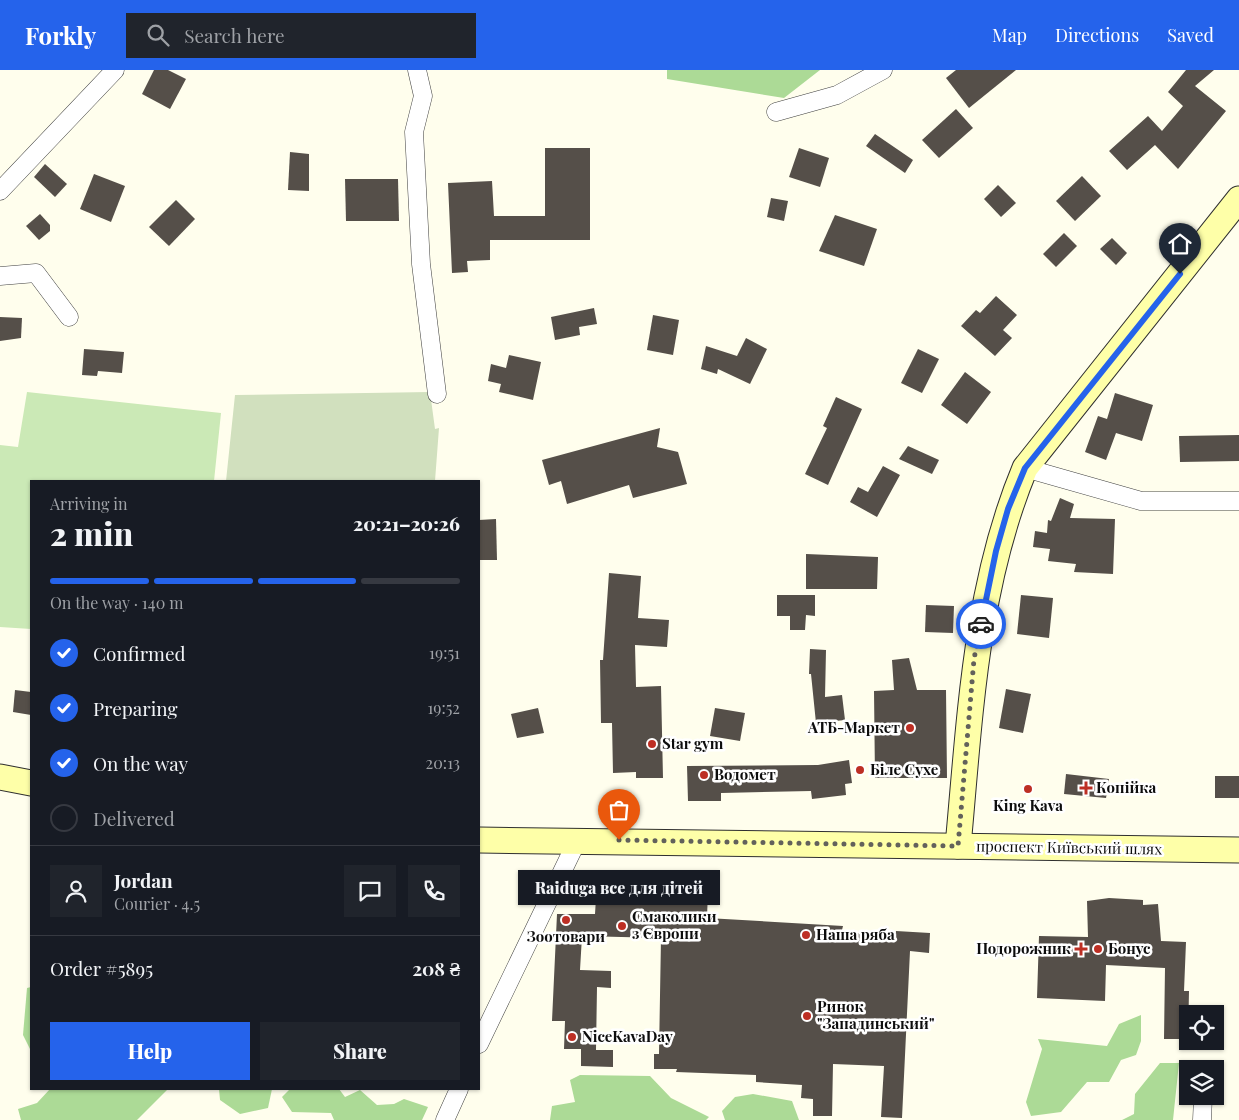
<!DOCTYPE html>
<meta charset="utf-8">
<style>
body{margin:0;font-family:"Playfair Display",serif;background:#20242c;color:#f1f3f6;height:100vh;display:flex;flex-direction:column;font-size:19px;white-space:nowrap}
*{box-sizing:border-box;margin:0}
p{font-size:16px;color:#9ea1a6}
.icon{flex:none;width:28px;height:28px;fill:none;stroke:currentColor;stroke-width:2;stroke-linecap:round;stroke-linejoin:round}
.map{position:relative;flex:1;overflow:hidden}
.drawer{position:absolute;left:30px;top:410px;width:450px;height:610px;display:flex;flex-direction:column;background:#171b24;border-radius:0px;box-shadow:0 1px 4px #0004}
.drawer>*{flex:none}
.tools{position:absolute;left:1179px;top:935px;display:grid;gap:10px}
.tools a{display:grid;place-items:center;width:45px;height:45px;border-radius:0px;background:#171b24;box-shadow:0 1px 4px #0004;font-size:25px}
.pin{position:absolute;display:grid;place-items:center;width:42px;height:42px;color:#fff;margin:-51px -21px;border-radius:50% 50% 50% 0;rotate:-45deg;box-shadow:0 0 5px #0007}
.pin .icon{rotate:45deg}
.courier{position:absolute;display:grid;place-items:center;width:50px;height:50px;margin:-25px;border:4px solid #2563eb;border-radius:50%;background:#fff;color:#222;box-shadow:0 1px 6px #0007}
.bubble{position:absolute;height:35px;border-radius:0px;background:#171b24;box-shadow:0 1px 4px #0004;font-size:16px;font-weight:800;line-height:35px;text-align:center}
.summary em{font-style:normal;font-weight:800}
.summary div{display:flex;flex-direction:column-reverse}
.summary{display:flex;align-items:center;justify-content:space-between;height:85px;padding:0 20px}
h1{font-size:32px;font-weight:800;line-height:38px}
.bar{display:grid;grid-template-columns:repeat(4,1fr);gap:8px 5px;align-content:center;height:60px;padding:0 20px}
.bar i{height:6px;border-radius:4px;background:#363941}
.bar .current{background:#2563eb}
.bar p{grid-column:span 4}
.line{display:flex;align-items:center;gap:12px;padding:0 20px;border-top:1px solid #363941}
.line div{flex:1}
.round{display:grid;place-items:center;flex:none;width:52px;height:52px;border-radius:0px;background:#20242c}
ol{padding:0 20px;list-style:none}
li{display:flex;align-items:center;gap:15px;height:55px}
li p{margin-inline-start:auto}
li .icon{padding:5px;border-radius:50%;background:#2563eb;color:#fff;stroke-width:4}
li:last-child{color:#9ea1a6}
li i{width:28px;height:28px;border:2px solid #363941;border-radius:50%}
.action{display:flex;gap:10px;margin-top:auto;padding:10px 20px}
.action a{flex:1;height:58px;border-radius:0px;background:#2563eb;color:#fff;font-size:20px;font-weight:800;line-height:58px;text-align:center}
.action a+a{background:#20242c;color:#f1f3f6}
header{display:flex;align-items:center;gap:30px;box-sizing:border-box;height:70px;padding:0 25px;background:#2563eb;color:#fff}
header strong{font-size:24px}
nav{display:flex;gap:28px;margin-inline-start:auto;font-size:18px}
.search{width:350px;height:45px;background:#20242c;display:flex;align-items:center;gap:12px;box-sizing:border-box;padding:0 18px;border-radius:0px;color:#9ea1a6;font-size:19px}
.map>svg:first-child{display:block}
.green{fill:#cbe9b6}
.forest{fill:#acda96}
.cemetery{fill:#d1e0be}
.building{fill:#554f49}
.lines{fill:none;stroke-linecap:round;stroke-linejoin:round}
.street-casing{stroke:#404040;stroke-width:19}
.secondary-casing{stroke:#2f2f2f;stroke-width:27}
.street{stroke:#fff;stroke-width:18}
.secondary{stroke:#feffa8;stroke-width:25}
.done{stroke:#62615b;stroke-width:5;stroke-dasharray:0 9}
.route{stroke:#2563eb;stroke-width:6}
.poi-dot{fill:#bd2f24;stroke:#fff;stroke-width:2}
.labels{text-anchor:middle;stroke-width:5;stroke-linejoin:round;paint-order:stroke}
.poi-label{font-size:15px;font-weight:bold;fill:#0d0d0d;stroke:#fff;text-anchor:start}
.street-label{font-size:15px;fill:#0d0d0d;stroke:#fff}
</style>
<header>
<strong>Forkly</strong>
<div class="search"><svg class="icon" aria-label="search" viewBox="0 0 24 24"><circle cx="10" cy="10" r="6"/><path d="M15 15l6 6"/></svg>Search here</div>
<nav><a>Map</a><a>Directions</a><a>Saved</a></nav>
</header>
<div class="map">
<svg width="1239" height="1050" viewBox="0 0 1239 1050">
<rect width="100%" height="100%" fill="#fffeed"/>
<!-- green -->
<path class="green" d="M27,322L221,343L214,411H31V559L0,557V375L18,377Z"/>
<!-- forest -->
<g class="forest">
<path d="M667,0H820L784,28L667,9Z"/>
<path d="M31,917V981L23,965L27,918Z"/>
<path d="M1141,945V971L1136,985L1121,990L1109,1012H1087L1061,1042L1031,1046L1026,1032L1042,979L1038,969L1107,976L1119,954Z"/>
<path d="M1160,993H1179L1173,1050H1122L1134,1044L1135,1024Z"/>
<path d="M580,1005L650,1006L671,1028L709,1047L706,1050H550L552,1036L575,1032L570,1010Z"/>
<path d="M50,1019H168L137,1050H21L18,1039L37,1033Z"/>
<path d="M219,1019H272L268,1038L240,1044L220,1030Z"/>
<path d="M290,1019H339L345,1027L360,1020L377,1035L394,1034L404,1029L428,1037L422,1050H334L331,1043L292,1042L282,1027Z"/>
<path d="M753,1024L792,1031L799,1050H725L722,1041L735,1027Z"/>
</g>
<!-- cemetery -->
<path class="cemetery" d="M430,322L435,359L439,358L435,411H226L235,325Z"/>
<!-- building -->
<g class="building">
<path d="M154,0H168L186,9L170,39L142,24Z"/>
<path d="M956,0H1016L969,38L946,8Z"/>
<path d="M1186,0H1214L1195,16L1226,41L1178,99L1155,75L1127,100L1109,81L1148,46L1162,61L1183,36L1168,22Z"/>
<path d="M956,39L973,58L939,88L922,70Z"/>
<path d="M875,64L913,90L905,103L866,76Z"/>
<path d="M545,78H590V170H490V190L467,191L468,202L452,203L448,113L492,111L494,146H545Z"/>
<path d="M799,78L829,88L820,117L789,107Z"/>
<path d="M290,82L309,84V121L288,120Z"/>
<path d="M45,94L67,114L55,127L34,107Z"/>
<path d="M94,104L125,116L111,152L80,139Z"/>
<path d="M1082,106L1101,126L1075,151L1056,131Z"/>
<path d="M345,109H398L399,151H346Z"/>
<path d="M998,115L1016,133L1001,147L984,129Z"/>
<path d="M771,128L788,131L784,151L767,147Z"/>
<path d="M176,130L195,149L169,176L149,157Z"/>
<path d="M40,144L50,155V161L39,170L26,156Z"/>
<path d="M835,145L877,159L864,196L819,181Z"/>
<path d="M1064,163L1077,176L1056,197L1043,184Z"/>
<path d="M1112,168L1127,183L1116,195L1100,179Z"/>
<path d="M996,226L1017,245L1003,260L1012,268L995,286L961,256L976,240L980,243Z"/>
<path d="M594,238L597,254L579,257L580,265L555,270L551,247Z"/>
<path d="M653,245L679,250L673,285L647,280Z"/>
<path d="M0,247L22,248L21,268L0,271Z"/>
<path d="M746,268L767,279L750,314L718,299L717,304L701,299L706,276L737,286Z"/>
<path d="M84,279L124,282L122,303L98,301L97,306L82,305Z"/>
<path d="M918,279L939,289L922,323L901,313Z"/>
<path d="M509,285L541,292L533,330L499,322L501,314L488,311L491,294L506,298Z"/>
<path d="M965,302L991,322L967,354L941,335Z"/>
<path d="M1115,323L1153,335L1142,371L1116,363L1106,390L1085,382L1098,346L1107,349Z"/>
<path d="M836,327L862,339L828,415L805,404L827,358L823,356Z"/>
<path d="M660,358L657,377L678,382L687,414L633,428L629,415L567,434L561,411L549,415L542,390Z"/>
<path d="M1239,365V391L1180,392L1179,366Z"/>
<path d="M908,376L939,390L932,404L899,389Z"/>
<path d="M883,396L900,405L877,447L850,432L858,417L868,422Z"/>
<path d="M1060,428L1074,434L1070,448L1115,449L1113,504L1074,502L1076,494L1048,491L1050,479L1033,477L1035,461L1047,463L1048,450L1051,451Z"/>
<path d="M496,449L497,490H479V450Z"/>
<path d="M806,484L878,487L877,519H806Z"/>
<path d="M609,503L641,506L638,548L669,550L667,577L635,575L636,617L661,616L663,708H636V702L613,703L612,653H601L600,590H603Z"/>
<path d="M777,525H815V546L806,545L805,560H790V546H777Z"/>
<path d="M1021,525L1053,528L1049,568L1017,564Z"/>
<path d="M926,535L954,536L953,563L925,562Z"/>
<path d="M810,579L826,580L825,627L842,625L845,650L816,653L811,604H809Z"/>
<path d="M909,588L917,620H946L947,708H875L874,621L894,620L892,590Z"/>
<path d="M1006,619L1031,624L1023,663L999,658Z"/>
<path d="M15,620L31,622V645L13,642Z"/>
<path d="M538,638L544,663L517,668L511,644Z"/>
<path d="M715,638L745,643L740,671L710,666Z"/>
<path d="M849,690L852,713L845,714L846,725L812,729L811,721L721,723V731H688L687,696L818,695Z"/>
<path d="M1066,704L1109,709L1106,728L1064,724Z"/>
<rect x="1215" y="706" width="24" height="22"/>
<path d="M597,812L708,820L707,848L843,856L842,860H850V863L895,865L896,861L930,863L929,883L910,881L902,1048L881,1047L884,996L833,994L832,1046H813V1029L801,1028L802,1015L756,1012V1005L676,1002L677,999H654V984H659L661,868L582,866L580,900L611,901V918L597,917L596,980H613V997L581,996V979H564L565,951H552L557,844H595Z"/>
<path d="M1109,828L1143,830V835L1158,834L1161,871L1186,872L1184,921H1189L1188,969H1164L1165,898L1106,895L1105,931L1037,928L1039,866L1088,867L1087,831Z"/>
</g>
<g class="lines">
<defs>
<g id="street">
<path d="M417,0L423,26L414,62L421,194L437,324"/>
<path d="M776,42L837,25L883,0"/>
<path d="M0,121L115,0"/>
<path d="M0,206L36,203L69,247"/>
<path d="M1025,398L1141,431H1239"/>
<path d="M479,974L577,771"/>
<path d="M445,1050L459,1019"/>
<path d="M1202,1050L1203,1027"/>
</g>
<g id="secondary">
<path d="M0,707L31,713"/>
<path d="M479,770L1239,780"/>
<path d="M958,776C970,648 975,518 1025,398L1239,129"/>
</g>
</defs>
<!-- street casing -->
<use href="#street" class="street-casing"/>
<!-- secondary casing -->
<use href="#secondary" class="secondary-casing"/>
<!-- street -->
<use href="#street" class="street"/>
<!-- secondary -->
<use href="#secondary" class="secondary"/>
</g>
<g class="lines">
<!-- done -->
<path class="done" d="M619,770L958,776L974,589L981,554"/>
<!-- route -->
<path class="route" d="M981,554L996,481L1008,439L1025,398L1180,204"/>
</g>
<!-- markers -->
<g class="poi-dot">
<circle cx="910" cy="658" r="5"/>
<circle cx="652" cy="674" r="5"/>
<circle cx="860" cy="700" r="5"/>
<circle cx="704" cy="705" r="5"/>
<path d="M1083.5 710.5h5v5h5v5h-5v5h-5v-5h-5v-5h5z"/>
<circle cx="1028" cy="719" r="5"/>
<circle cx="566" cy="850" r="5"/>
<circle cx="622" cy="856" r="5"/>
<circle cx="806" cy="865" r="5"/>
<path d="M1078.5 871.5h5v5h5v5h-5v5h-5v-5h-5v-5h5z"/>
<circle cx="1098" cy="879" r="5"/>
<circle cx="807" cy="946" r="5"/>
<circle cx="572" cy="967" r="5"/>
</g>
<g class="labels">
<!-- poi labels -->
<g class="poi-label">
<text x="900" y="663" text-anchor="end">АТБ-Маркет</text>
<text x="662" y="679">Star gym</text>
<text x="870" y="705">Біле Сухе</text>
<text x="714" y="710">Водомет</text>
<text x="1096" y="723">Копійка</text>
<text x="1028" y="741" text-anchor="middle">King Kava</text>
<text x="632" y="852">Смаколики<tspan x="632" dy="17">з Європи</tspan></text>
<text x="816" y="870">Наша ряба</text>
<text x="566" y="872" text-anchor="middle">Зоотовари</text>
<text x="1071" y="884" text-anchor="end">Подорожник</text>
<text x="1108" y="884">Бонус</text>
<text x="817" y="942">Ринок<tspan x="817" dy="17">"Западинський"</tspan></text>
<text x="582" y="972">NiceKavaDay</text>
</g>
<!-- street labels -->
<g class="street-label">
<text transform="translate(1069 778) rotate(1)" y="5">проспект Київський шлях</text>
</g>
</g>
</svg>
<div class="tools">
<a><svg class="icon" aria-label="locate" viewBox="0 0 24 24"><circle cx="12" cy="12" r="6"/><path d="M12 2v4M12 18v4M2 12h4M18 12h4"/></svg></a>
<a><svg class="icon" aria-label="layers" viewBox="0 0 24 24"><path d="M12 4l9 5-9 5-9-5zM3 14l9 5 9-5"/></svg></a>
</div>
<div class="pin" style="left:619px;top:770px;background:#ea580c"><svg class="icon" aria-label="bag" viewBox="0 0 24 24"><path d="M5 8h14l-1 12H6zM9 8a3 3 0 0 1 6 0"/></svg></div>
<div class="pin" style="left:1180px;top:204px;background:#1f2937"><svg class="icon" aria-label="home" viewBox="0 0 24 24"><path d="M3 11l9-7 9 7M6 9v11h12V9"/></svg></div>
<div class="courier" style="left:981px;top:554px"><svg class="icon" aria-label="car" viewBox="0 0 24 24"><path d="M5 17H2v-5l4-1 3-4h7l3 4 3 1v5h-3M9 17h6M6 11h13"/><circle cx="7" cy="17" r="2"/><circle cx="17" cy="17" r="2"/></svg></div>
<div class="bubble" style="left:518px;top:800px;width:202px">Raiduga все для дітей</div>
<section class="drawer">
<div class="summary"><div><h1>2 min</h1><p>Arriving in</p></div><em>20:21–20:26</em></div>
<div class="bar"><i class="current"></i><i class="current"></i><i class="current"></i><i></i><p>On the way · 140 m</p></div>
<ol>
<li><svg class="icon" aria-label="check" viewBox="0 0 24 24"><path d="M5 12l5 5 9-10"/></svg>Confirmed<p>19:51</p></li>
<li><svg class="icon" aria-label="check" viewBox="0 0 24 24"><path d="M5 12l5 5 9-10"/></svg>Preparing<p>19:52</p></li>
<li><svg class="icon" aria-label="check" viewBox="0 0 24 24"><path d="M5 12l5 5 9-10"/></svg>On the way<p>20:13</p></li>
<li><i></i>Delivered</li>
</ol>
<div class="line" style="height:90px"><a class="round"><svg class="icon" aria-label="person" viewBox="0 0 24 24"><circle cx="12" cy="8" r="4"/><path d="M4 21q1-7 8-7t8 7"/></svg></a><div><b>Jordan</b><p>Courier · 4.5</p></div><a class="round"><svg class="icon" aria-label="chat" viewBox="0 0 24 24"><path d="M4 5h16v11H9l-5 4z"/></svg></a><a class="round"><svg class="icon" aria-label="phone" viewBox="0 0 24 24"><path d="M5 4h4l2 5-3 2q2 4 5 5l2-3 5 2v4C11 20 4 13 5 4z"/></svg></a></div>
<div class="line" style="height:65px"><div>Order #5895</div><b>208 ₴</b></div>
<div class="action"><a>Help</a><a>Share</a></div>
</section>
</div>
